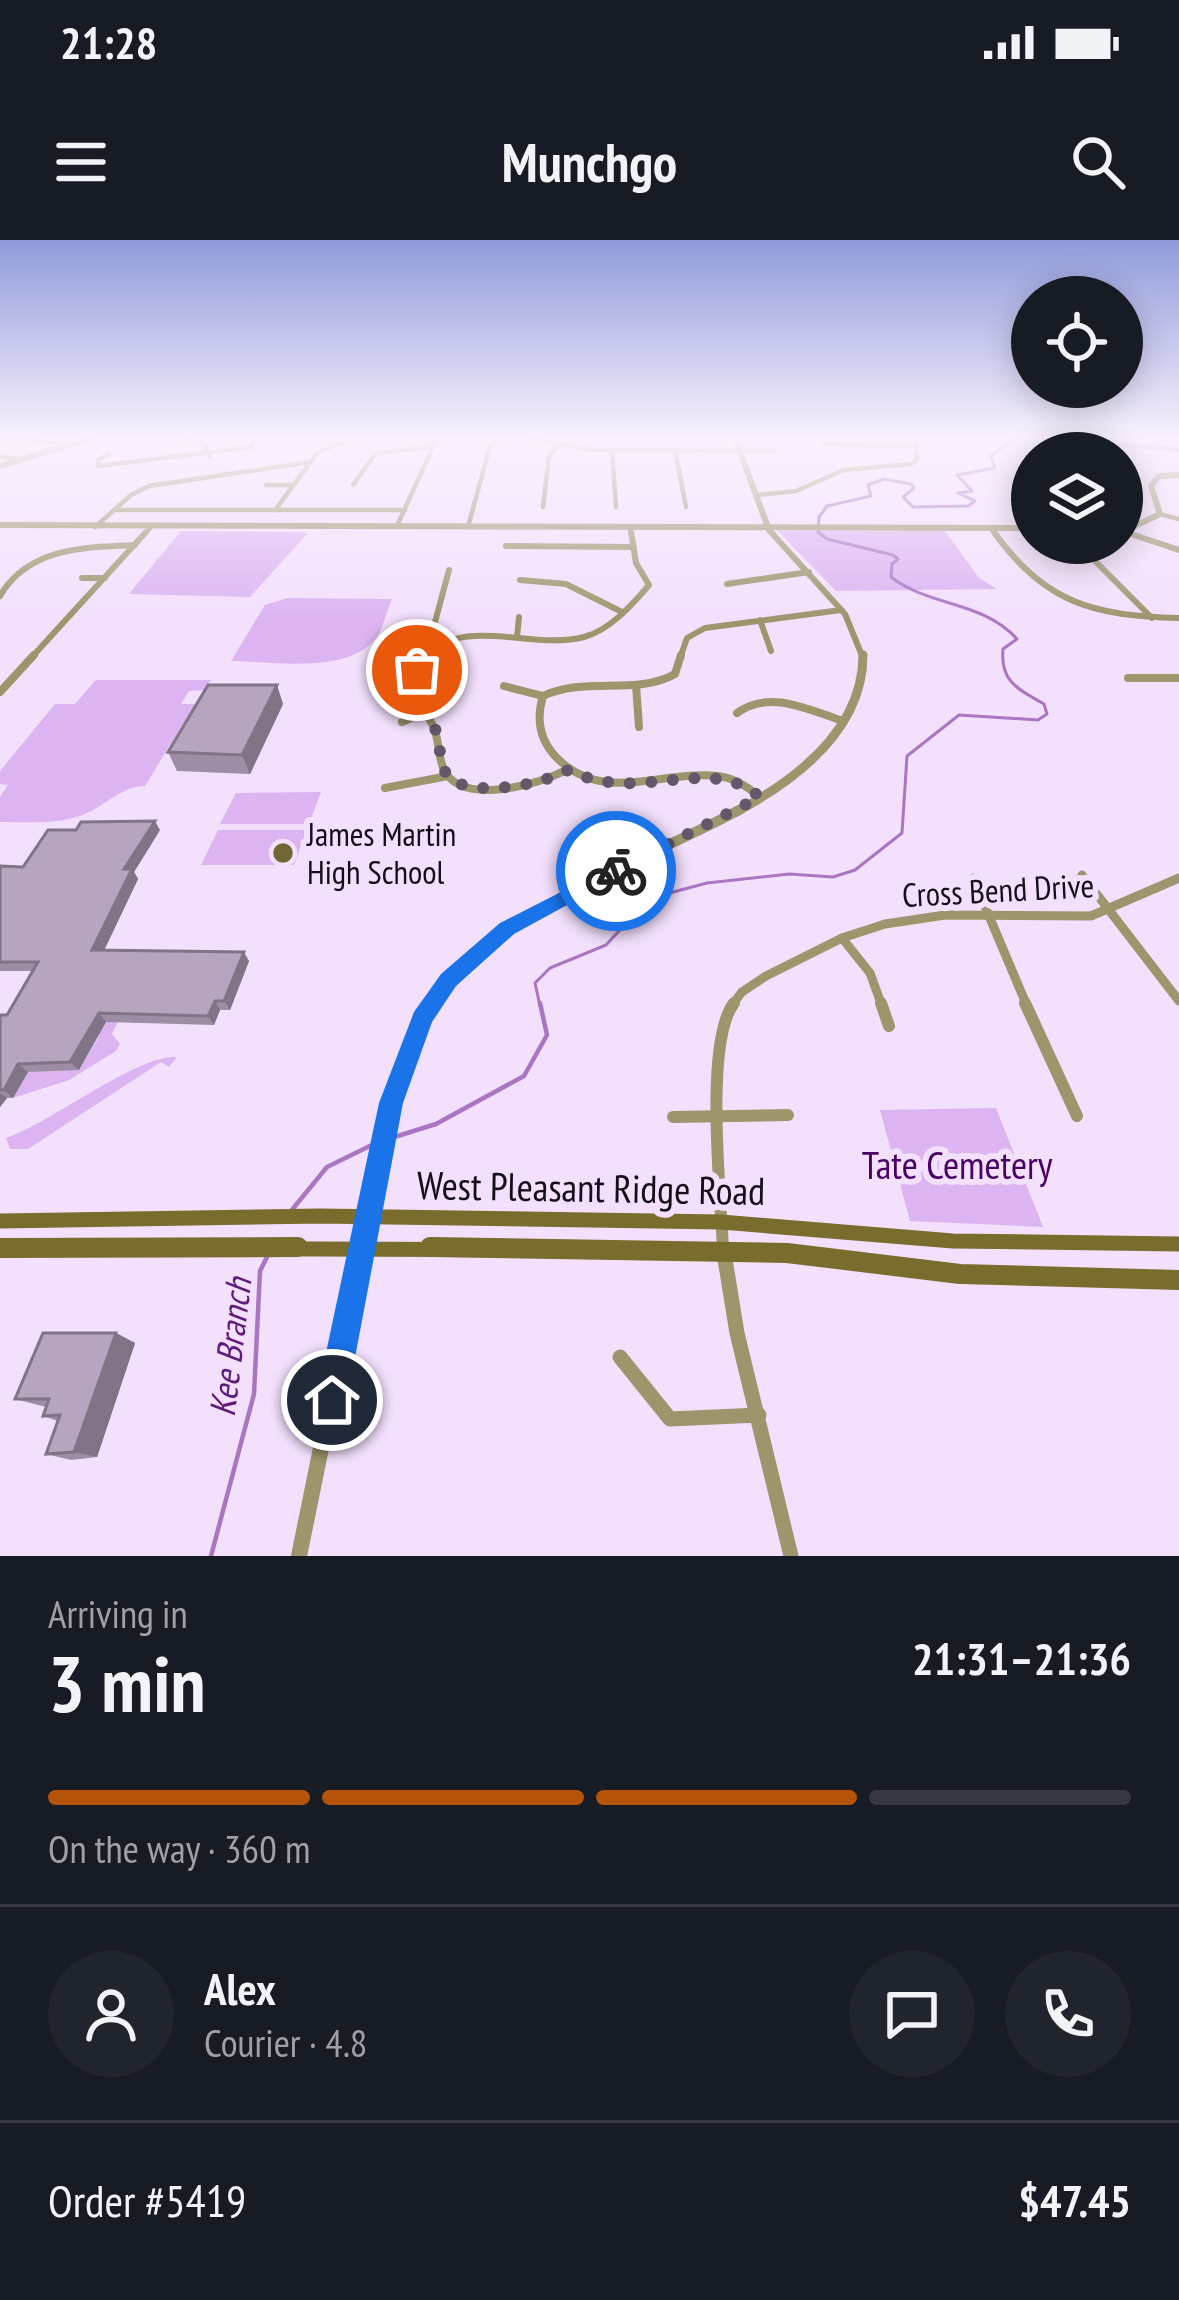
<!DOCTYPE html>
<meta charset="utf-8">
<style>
body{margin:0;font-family:"PT Sans Narrow",sans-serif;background:#20242c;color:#f1f3f6;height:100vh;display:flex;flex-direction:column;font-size:45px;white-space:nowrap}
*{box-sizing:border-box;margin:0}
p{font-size:39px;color:#9ea1a6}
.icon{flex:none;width:66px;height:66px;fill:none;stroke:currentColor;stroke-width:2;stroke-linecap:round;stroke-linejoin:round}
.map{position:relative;height:1316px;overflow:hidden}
.drawer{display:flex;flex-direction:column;background:#171b24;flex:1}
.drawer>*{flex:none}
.buttons{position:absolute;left:1011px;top:36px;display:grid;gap:24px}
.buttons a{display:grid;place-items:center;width:132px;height:132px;border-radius:50%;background:#171b24;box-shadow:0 6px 30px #0003;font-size:60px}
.pin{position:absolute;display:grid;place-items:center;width:102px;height:102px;color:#fff;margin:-51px;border:6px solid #fff;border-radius:50%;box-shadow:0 3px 12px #0007}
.courier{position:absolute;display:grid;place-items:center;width:120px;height:120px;margin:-60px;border:9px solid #1a73e8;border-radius:50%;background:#fff;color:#222;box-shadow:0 3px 15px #0007}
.overview em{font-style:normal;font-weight:700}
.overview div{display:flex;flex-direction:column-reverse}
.overview{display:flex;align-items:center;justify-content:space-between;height:204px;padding:0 48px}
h1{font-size:78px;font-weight:700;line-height:90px}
.bar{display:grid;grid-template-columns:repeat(4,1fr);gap:18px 12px;align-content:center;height:144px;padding:0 48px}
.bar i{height:15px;border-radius:9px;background:#363941}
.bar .active{background:#b45309}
.bar p{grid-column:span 4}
.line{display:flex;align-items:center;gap:30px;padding:0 48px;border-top:3px solid #363941}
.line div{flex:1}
.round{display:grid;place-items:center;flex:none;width:126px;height:126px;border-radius:63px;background:#20242c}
.status{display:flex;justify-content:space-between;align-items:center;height:84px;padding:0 60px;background:#171b24;direction:ltr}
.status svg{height:33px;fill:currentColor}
header{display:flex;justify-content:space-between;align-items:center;height:156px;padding:0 48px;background:#171b24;font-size:54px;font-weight:700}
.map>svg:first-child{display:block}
.green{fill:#dcb4f1}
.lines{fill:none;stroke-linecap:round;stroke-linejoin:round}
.stream-far1{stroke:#aa76c4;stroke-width:3}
.stream{stroke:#aa76c4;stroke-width:4.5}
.river{fill:#aa76c4;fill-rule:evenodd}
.minor-far5{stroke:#9d956c;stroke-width:4.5}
.minor-far4{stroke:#9d956c;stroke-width:6}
.minor-far3{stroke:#9d956c;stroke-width:8}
.minor-far2{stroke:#9d956c;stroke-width:9}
.minor-far1{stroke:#9d956c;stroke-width:12}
.minor{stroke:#9d956c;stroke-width:15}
.tertiary-far4{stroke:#9d956c;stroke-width:6}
.tertiary-far3{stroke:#9d956c;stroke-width:9}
.tertiary-far2{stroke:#9d956c;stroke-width:10}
.tertiary-far1{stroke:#9d956c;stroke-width:14}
.tertiary{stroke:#9d956c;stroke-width:16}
.secondary-far1{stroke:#796c2c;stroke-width:15}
.secondary{stroke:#796c2c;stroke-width:20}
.wall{fill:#9d8ea5}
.shaded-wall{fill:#807486}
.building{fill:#b7a5c0;stroke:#807486;stroke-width:3}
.route{fill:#1a73e8}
.done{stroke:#635869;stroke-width:12;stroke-dasharray:0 21.6}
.poi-dot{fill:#716633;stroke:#f3e0fd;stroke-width:4.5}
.labels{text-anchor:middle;stroke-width:12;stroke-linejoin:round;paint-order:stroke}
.poi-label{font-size:33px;fill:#150f19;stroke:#f3e0fd;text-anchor:start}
.street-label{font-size:33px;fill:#150f19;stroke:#f3e0fd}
.water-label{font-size:36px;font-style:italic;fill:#5f1b7a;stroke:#f3e0fd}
.near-park-label{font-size:39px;fill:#4a0064;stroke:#f3e0fd}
.near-street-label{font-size:39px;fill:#150f19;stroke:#f3e0fd}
</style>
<div class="status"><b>21:28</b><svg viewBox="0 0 49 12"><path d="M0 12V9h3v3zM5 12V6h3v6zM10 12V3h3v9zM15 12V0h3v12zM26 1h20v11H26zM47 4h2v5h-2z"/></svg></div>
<header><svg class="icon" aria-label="menu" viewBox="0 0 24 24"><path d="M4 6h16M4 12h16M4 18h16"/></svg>Munchgo<svg class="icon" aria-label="search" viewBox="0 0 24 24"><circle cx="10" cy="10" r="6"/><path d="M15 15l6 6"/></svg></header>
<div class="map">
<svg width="1179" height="1316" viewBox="0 0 1179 1316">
<rect width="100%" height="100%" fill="#f3e0fd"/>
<!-- green -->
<g class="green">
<path d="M181,291L304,292L307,294L250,357L129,354Z"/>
<path d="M778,291H945L979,338L997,349L836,351Z"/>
<path d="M287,358L392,359C387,370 384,385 378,395C352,436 271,421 231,421L265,365Z"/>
<path d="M96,440H211L205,450L189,451L181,464H195L145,546C122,546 106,565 85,574C58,585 29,582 0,582V557L8,545L0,544V531L55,464H75Z"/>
<path d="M321,552L309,584H220L236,553Z"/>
<path d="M218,590H307L294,625H201Z"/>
<path d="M75,782H118L112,794L120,804L116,811L69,840L13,858L29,830H79L99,797Z"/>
<path d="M177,817L169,827L161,822L28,909H10L6,898C53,882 137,814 177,817Z"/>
<path d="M996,868L1043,987L910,981L880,870Z"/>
</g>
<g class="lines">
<!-- stream-far1 -->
<path class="stream-far1" d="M540,766L535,743L550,728L606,705L642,666L662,655L707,643L789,634L833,637L855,630L902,593L907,516L959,475L1038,480L1047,474L1044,464C1018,449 1000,442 1003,409L1017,399C983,361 930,367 891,337L892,324L898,319L893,315L827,299L818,292L819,277L827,266L871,256L868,245L884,239L911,244L914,248L903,257L913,267L968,266L975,261L958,253L972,251L957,235L995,228L991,216L1006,205L1009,196"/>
<!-- stream -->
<g class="stream">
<path d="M388,899L436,884L524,836L547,795L540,763"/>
<path d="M291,971L327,927L378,902"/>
<path d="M211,1316L254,1154L260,1031L267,1017"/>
</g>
<!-- river -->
<path class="river" d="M1088,196H1097L1104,201L1179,206V212L1102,205Z"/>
<!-- minor-far5 -->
<g class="minor-far5">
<path d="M181,196L205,205L209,216"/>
<path d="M518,196L591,210L774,211"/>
<path d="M0,199L78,203"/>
<path d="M822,204L917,206"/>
<path d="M612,210L616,267"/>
<path d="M675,210L686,267"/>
<path d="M109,214L98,220V226L252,207L256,196"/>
<path d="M0,217L25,219"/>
<path d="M266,245H293"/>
<path d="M353,245L376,213L433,207"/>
<path d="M757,255L796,251L844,230L911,224L917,219L916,196"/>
<path d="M543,267L549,216L557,207"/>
<path d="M114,270H405"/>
<path d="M275,270L318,212L361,196"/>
<path d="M1160,274L1179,279"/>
<path d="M397,286L438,196"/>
<path d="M95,287L131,255L149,246L311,222"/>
<path d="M468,287L490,206L503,196"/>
<path d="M630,288L631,295"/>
<path d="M991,288L996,295"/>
<path d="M1128,293L1134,295"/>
<path d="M144,295L151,287"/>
</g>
<!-- minor-far4 -->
<g class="minor-far4">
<path d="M994,292C1044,363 1094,376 1179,378"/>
<path d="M1128,293L1179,310"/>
<path d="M506,306L634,307"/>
<path d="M1083,309L1152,378"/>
<path d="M82,338H105"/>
<path d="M520,340L566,344L622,372"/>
<path d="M727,344L809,332"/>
<path d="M0,356C28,308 84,307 135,305"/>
<path d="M760,380L771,411"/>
<path d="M517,397L519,377"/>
<path d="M439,404L431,397L449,330"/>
<path d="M31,418L146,292"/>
<path d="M422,418C466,374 531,411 584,397C610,390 632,365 649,345L636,323L631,292"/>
<path d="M680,418L687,398L705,388L841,370"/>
</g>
<!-- minor-far3 -->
<g class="minor-far3">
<path d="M424,415C406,443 418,457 432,484C440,498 437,515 444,530C463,567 541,544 568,529"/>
<path d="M1128,438H1179"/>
<path d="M636,445L639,487"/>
<path d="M504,446L543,456"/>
<path d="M0,452L34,415"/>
<path d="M543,456C585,436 636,456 675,434L681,415"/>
<path d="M543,456C536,479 539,499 556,517C602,565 661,530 718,536C734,538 748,547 760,557"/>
<path d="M737,473C769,449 809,470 843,481"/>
<path d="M402,482L422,473"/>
<path d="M385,548L448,536"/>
</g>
<!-- minor-far2 -->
<g class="minor-far2">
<path d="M1082,635L1179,761"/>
<path d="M973,638L1027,766"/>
<path d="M842,698L870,733L882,766"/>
<path d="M731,766L742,752L766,736L842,698L885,684L945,675L1091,676L1179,638"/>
</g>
<!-- minor-far1 -->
<g class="minor-far1">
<path d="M881,763L889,786"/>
<path d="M1025,763L1077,876"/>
<path d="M673,877L788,875"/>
<path d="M723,1010C721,957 704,802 734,763"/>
</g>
<!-- minor -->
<g class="minor">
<path d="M723,1007L737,1093L791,1316"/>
<path d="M620,1117L670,1179L759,1175"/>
</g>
<!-- tertiary-far4 -->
<g class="tertiary-far4">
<path d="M734,196L769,290L845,374L863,418"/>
<path d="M0,226L100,196"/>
<path d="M0,285L1032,288"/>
<path d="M1122,292L1160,274L1151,246L1159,236L1179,235"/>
</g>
<!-- tertiary-far3 -->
<path class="tertiary-far3" d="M736,572C796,540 863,489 863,415"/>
<!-- tertiary-far2 -->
<path class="tertiary-far2" d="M430,766C501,666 637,625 741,569"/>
<!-- tertiary-far1 -->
<path class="tertiary-far1" d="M362,1010L396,841L433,763"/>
<!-- tertiary -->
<path class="tertiary" d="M299,1316L362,1007"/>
<!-- secondary-far1 -->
<g class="secondary-far1">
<path d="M0,981L320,976L721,982L953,1001L1179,1004"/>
<path d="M0,1008L617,1010"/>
</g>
<!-- secondary -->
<g class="secondary">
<path d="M430,1007L787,1013L960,1034L1179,1040"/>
<path d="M0,1008L298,1007"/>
</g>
</g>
<!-- wall -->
<g class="wall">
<path d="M283,464L250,534L177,531L168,512Z"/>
<path d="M160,590L134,632L138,639L104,710L249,721L230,770H220L214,785L106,782L79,830L28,832L13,858H7L0,867V775H7L33,731H0V626L23,627Z"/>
<path d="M116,1093L135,1103L97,1217L71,1220L46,1214L58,1181L43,1176L46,1167L15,1159Z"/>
</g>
<!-- shaded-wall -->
<g class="shaded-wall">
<path d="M277,445L283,464L250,534L242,515Z"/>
<path d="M155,581L160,590L134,632L138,639L100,719L92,710L124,629Z"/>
<path d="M244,712L249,721L230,770L224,761Z"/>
<path d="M215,761L220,770L214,785L208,776Z"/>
<path d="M99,773L106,782L79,830L70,822Z"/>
<path d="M18,824L28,832L13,858L4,850Z"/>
<path d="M0,853L7,858L0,867Z"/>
<path d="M116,1093L135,1103L97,1217L74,1212Z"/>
</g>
<!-- building -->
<g class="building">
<path d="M208,445H277L242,515L168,512Z"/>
<path d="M155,581L124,629H132L92,710L244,712L224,761H215L208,776L99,773L70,822L18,824L4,850H0V775H7L38,722H0V626L23,627L48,590H76L81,582Z"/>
<path d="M43,1093H116L74,1212L46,1214L60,1175L43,1176L49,1159H15Z"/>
</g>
<!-- sky -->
<linearGradient id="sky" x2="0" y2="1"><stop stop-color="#8f9bda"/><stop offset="0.52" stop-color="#faf1fe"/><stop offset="1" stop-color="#faf1fe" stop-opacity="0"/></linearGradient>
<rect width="1179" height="380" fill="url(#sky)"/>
<!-- route -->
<path class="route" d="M616,624L622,626V635L514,694L456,746L432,782L403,863L347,1160L343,1171L332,1176L320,1171L316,1160L379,863L414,772L441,734L500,683Z"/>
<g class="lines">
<!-- done -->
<path class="done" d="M417,430C413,468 423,462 436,491C442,505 437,524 449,537C471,559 545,544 568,530C640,566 707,512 760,557L616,631"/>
</g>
<!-- markers -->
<circle class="poi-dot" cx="283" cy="613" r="12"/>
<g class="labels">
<!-- poi labels -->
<g class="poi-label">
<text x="307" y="606">James Martin<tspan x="307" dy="38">High School</tspan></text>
</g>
<!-- street labels -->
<g class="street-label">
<text transform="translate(998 650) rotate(-3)" y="12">Cross Bend Drive</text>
</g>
<!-- water labels -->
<g class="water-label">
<text transform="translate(230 1107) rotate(-83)" y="13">Kee Branch</text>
</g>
<!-- near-park labels -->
<g class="near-park-label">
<text x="957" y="939">Tate Cemetery</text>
</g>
<!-- near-street labels -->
<g class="near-street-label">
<text transform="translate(591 948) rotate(1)" y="14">West Pleasant Ridge Road</text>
</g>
</g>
</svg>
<div class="buttons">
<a><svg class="icon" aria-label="locate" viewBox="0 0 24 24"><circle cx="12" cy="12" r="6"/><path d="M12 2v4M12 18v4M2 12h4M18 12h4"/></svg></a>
<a><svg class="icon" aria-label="layers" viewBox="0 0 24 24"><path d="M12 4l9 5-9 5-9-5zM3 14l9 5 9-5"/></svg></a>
</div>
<div class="pin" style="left:417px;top:430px;background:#ea580c"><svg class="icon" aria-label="bag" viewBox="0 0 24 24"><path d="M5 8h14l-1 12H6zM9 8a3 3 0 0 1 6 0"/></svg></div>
<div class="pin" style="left:332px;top:1160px;background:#1f2937"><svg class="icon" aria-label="home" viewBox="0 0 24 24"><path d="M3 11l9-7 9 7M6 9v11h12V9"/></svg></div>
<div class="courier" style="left:616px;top:631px"><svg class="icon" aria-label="bike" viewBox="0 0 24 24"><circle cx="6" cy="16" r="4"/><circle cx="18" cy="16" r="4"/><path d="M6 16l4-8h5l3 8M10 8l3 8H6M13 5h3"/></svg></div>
</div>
<section class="drawer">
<div class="overview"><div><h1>3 min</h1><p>Arriving in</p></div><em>21:31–21:36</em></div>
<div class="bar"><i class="active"></i><i class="active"></i><i class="active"></i><i></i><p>On the way · 360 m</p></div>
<div class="line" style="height:216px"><a class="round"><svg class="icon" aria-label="person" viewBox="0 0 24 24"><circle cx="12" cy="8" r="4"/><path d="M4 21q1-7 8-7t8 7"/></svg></a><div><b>Alex</b><p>Courier · 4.8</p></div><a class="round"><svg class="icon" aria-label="chat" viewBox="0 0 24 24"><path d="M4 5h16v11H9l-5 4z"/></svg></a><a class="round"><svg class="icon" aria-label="phone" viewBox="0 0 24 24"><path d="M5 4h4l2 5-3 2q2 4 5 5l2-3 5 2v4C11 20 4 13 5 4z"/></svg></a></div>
<div class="line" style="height:156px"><div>Order #5419</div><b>$47.45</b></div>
</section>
